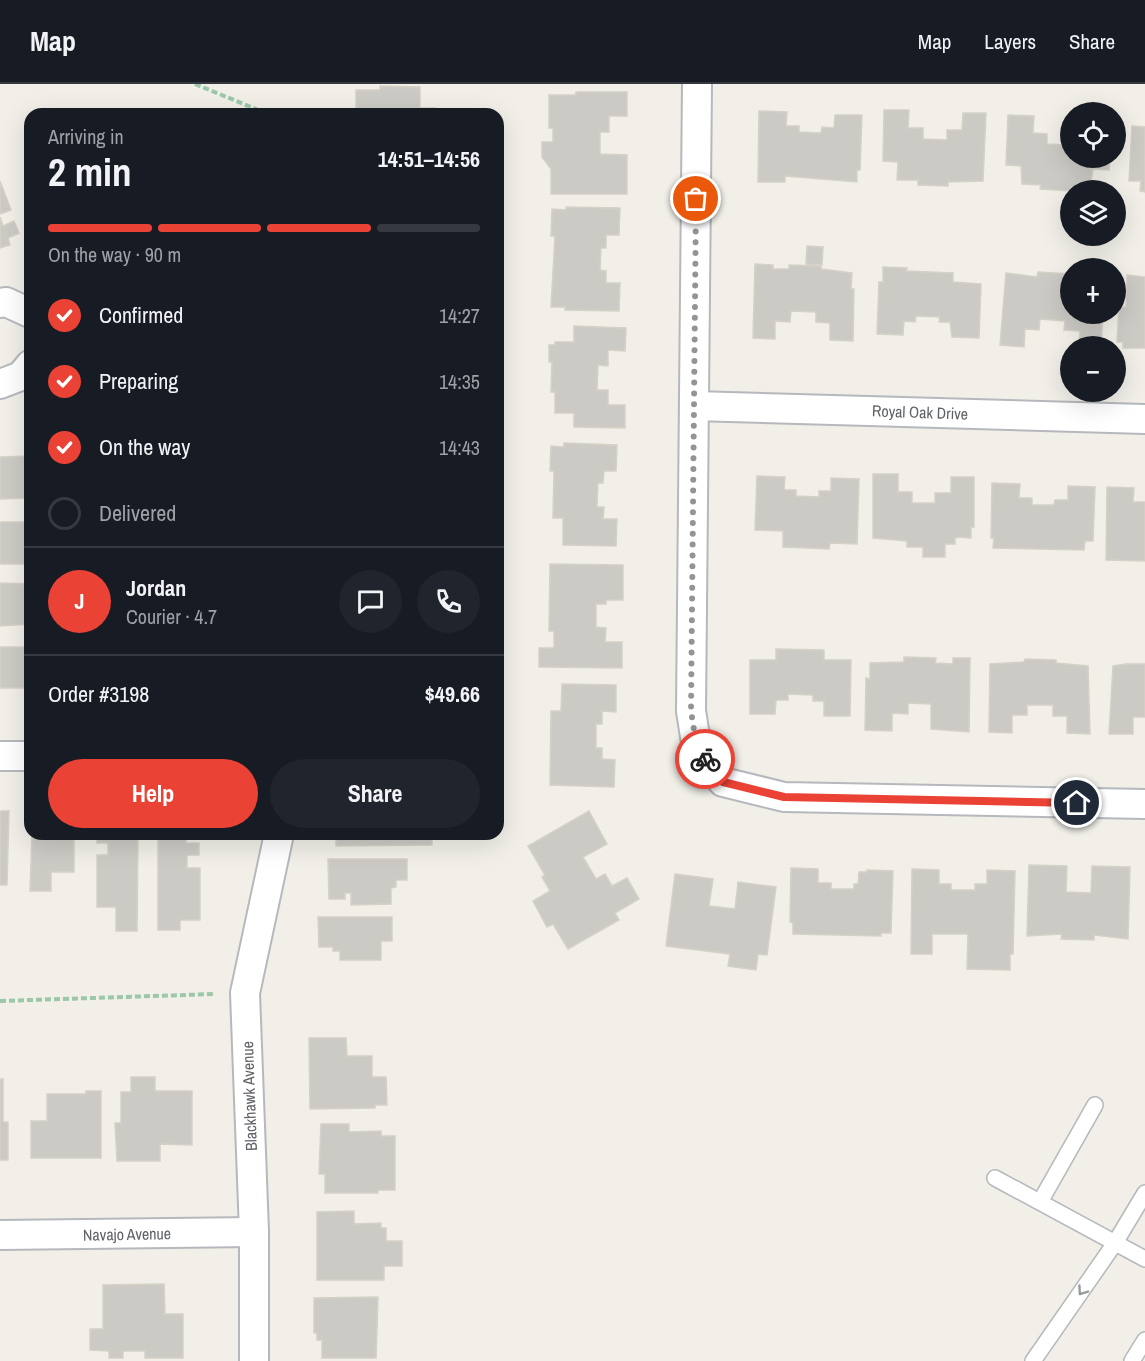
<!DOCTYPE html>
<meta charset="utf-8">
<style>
body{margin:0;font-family:"Archivo Narrow",sans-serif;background:#20242c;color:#f1f3f6;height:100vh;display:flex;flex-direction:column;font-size:22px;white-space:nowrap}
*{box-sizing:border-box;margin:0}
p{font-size:20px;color:#9ea1a6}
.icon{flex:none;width:33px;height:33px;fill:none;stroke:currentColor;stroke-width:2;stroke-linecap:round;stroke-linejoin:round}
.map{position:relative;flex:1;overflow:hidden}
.panel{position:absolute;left:24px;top:24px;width:480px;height:732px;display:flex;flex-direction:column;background:#171b24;border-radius:18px;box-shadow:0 6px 24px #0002}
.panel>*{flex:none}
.buttons{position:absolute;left:1060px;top:18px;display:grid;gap:12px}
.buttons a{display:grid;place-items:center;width:66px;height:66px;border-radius:50%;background:#171b24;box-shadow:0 6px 24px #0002;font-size:30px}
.pin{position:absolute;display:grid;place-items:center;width:51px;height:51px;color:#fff;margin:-26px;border:3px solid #fff;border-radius:50%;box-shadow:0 2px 6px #0007}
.courier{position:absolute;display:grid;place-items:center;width:60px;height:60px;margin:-30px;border:4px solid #ea4335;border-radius:50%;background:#fff;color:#222;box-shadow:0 2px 8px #0007}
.summary em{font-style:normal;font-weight:700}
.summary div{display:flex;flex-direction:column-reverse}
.summary{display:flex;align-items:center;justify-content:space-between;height:102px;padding:0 24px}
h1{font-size:39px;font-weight:700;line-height:45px}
.bar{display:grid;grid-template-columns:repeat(4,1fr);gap:9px 6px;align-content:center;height:72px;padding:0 24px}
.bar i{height:8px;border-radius:4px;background:#363941}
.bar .active{background:#ea4335}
.bar p{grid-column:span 4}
.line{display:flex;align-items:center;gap:15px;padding:0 24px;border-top:2px solid #363941}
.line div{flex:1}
.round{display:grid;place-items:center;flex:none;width:63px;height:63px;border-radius:32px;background:#20242c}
ol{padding:0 24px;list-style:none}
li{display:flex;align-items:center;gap:18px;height:66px}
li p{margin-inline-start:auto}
li .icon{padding:6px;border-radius:50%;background:#ea4335;color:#fff;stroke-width:4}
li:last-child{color:#9ea1a6}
li i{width:33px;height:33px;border:3px solid #363941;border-radius:50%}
.primary-button{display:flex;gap:12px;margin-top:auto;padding:12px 24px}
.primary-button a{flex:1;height:69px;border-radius:36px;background:#ea4335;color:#fff;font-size:24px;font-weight:700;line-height:69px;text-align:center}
.primary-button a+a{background:#20242c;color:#f1f3f6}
header{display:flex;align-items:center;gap:36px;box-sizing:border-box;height:84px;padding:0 30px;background:#171b24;border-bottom:2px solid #363941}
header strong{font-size:28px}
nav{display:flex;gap:33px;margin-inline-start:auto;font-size:21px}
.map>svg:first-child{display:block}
.building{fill:#cccac5;stroke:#d6d1c6;stroke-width:1.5}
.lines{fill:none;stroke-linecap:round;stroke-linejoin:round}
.lane-casing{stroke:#b5b8bc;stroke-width:18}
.street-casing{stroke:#b5b8bc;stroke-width:32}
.path{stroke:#9cc7a9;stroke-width:4;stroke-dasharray:6 3;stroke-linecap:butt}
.lane{stroke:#fff;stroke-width:15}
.street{stroke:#fff;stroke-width:28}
.oneway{stroke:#979a9d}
.done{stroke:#929495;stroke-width:6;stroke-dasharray:0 10.8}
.route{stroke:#ea4335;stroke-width:8}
.labels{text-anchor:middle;stroke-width:4.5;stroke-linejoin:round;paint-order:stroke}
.street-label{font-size:16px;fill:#5f6368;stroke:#fff}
</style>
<header>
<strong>Map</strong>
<nav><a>Map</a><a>Layers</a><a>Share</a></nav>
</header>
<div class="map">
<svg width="1145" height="1277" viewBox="0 0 1145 1277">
<rect width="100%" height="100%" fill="#f1efe8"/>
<!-- building -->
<g class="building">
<path d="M380,2L420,3V24H436L435,30H356V6H380Z"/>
<path d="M576,8H627V32H609V48H600V70L627,71V110H551V85L542,73V58H553V44H549V11H576Z"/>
<path d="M884,26H909L908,44H923V55L947,56V46H962L963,29H986L983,97L948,98V102L918,101V96H897L898,78L883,77Z"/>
<path d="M759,27L787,28L786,42H799V48L821,49L822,43L834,44L835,31H862L860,86H857V98L785,92V98H758Z"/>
<path d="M1008,31L1034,32L1033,49L1047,50V60L1069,61L1071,50V74H1110L1109,86L1093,85L1090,103H1072L1071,107L1040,105L1041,101L1022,100L1021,82L1006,81Z"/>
<path d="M1132,42L1145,43V108L1140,107L1141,97H1129Z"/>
<path d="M0,97L11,126L0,130Z"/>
<path d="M566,123L620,124L619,151H606V164H601L600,186L606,187V199H620L619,227L565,226V223H551L555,152H551L552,125L566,126Z"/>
<path d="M0,133L3,142L14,137L19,149L8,154L10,161L0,164Z"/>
<path d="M807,162L823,163L822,181L806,180Z"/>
<path d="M755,180L773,181V185H789V181L821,182V185L852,189L851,205H854L853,257L830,256V239L816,238V228L791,227L790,238L775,237V255L753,254Z"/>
<path d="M883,183L907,184L906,187L953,189V198L981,200L979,254L952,253L950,238H939L940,233L916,232L915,238L904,237L903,251L877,250L879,198H883Z"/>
<path d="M1038,188L1070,190L1071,230H1103L1101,262H1079L1080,247L1064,246L1065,237L1040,235L1039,246L1025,245L1024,263L1000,261L1006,189L1037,193Z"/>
<path d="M1127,191L1145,193V264H1123V258H1117L1119,223H1126Z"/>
<path d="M574,242L626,244L625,267L608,266V282L598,281L597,306H608V321H625V344L574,343V329H555V308H551L552,278H549V261H555V258H574Z"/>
<path d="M564,359L617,361L616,387H604L603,399H598L597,423H604L603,435H617L616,462L563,461V434H553L554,387H550L551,362L564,363Z"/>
<path d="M30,372V414L0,415V373Z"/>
<path d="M873,390H898V408H912V419H935V409H951V393H974V443H971V454L958,453L955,454V460H945V473H923V463H907V457L873,454Z"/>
<path d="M757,392L785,393L784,406H796V412L819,413V407H831V394L859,395L857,460L830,459L829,465L783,463V447L755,446Z"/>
<path d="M992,399L1020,400L1019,414H1032V421H1054L1055,416H1068V402L1095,403L1093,457H1085L1084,466L993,464L994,454H991Z"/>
<path d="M1107,403L1134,404L1133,418H1145V477L1106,476Z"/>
<rect x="0" y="438" width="28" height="42"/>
<path d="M550,480L623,481V516H606V520H596V543L606,544L605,558H622V584L539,583V564H554V547H549Z"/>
<path d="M0,499L30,500V540L0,542Z"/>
<rect x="0" y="563" width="30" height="41"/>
<path d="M776,565L824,566V576H851L850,632H824V617H813V611L788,610V616H776L775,630H750V576H776Z"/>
<path d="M904,573L936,574L935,579L953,580V574H970L969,648L931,645V620L908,619V630L892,629V647L865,646L866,594L870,595V579L904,578Z"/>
<path d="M1025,575L1056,576V579L1088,582L1090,650L1067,649V632H1053V621H1027V631H1012V649L989,648L990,580L1024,578Z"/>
<path d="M1126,580H1145V633H1133V650H1109L1113,582Z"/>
<path d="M562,600L616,601V628L602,627V640H596V664H602V675L615,676L614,703L550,701L551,627H561Z"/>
<path d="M0,727H9L7,801H0Z"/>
<path d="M589,727L607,760L583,773L596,795L605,790L612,802L627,794L639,815L615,829L619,836L568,865L553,840L547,843L533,817L550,807L542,793L545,791L528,762Z"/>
<path d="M32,750H74V788H51V807H30Z"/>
<path d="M97,750H138L137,847H116V823H97V771H108V759H97Z"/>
<path d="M336,750H432V761L336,762Z"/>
<path d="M158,751H186V759H199V771H187V784H200V836H180V846H158Z"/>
<path d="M328,775H407V796H396V803L391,804V820L351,821V809H345V815H329Z"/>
<path d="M1029,781L1067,782L1066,808L1091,809L1092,782L1130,783L1128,855L1094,851V856L1061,855L1062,850L1027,852Z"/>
<path d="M791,784L818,785V799H831V805H854V800H858L859,788H867V786L893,787L891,849H881V852L793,850V839L790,838Z"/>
<path d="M912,785L939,786V800H951V806H975V800H987V786L1015,787L1013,870H1010V886L967,885L968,850H932V870H911Z"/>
<path d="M675,790L713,795L709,822L735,825L738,798L776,803L767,871L758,870L756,886L728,882L730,870L666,862Z"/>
<path d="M318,833H392V857H381V876H340V867H333V863H319Z"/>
<path d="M309,954H346L347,972H372V993H386L387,1021H375V1024L310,1025Z"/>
<path d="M131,993H155V1007H192V1061L160,1060V1077H117L115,1039H121V1008H131Z"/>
<path d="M0,995H3V1038H8V1076H0Z"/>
<path d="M86,1007H101V1074H31V1037H47V1010H86Z"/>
<path d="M321,1040H349V1048L381,1047V1052H395V1106H378V1109H325V1090H319Z"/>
<path d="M354,1127V1140L381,1139V1144H386V1157H402V1182H384V1196H317V1128Z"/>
<path d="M164,1200L165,1230H183V1274H145V1267H123V1274H109V1267L90,1266V1245H103V1201Z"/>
<path d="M378,1213L376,1274H322V1256H317V1249H314V1214Z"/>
</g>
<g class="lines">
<defs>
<g id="lane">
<path d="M995,1094L1145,1175"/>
<path d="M1040,1118L1095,1021"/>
<path d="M1033,1277L1115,1159L1145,1109"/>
<path d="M1132,1277L1145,1256"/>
</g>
<g id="street">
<path d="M697,0L691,627L697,665L723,698L784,713L1145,720"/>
<path d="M0,219L6,218L30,229"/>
<path d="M0,300L21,292L30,281"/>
<path d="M694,322L1145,335"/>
<path d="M0,672H30"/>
<path d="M0,1151L254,1148"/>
<path d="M254,1277V1148L245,909L279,750"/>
</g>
</defs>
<!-- lane casing -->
<use href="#lane" class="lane-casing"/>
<!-- street casing -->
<use href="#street" class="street-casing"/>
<!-- path -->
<g class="path">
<path d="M195,0L268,30"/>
<path d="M0,917L215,910"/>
</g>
<!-- lane -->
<use href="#lane" class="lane"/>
<!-- street -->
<use href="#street" class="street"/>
</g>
<!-- one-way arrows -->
<defs><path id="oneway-chevron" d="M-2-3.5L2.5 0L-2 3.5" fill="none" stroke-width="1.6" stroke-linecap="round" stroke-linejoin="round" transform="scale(1.5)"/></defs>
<use class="oneway" href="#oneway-chevron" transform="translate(1082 1207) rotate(125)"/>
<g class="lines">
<!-- done -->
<path class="done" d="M696,115L691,627L697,665L705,675"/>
<!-- route -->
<path class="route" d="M705,675L723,698L784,713L1077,719"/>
</g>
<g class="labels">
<!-- street labels -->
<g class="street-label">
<text transform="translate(920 328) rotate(2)" y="6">Royal Oak Drive</text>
<text transform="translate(249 1012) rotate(-92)" y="6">Blackhawk Avenue</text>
<text transform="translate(127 1150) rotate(-1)" y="6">Navajo Avenue</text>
</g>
</g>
</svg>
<div class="buttons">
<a><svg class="icon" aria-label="locate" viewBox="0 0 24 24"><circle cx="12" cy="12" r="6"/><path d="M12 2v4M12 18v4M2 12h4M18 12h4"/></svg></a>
<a><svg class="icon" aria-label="layers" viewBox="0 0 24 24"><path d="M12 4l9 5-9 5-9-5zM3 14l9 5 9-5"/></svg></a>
<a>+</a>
<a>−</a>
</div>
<div class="pin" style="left:696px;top:115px;background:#ea580c"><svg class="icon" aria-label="bag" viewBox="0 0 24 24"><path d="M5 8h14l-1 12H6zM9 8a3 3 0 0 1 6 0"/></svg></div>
<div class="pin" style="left:1077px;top:719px;background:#1f2937"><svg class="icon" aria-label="home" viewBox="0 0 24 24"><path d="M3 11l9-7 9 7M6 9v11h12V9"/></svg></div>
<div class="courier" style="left:705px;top:675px"><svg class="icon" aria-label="bike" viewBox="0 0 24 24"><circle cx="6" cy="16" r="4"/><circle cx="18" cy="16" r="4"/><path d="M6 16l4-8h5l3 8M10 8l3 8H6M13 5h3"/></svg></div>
<section class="panel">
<div class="summary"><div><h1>2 min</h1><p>Arriving in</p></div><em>14:51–14:56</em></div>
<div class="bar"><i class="active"></i><i class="active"></i><i class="active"></i><i></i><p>On the way · 90 m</p></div>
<ol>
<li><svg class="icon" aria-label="check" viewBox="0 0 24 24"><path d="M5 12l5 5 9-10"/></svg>Confirmed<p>14:27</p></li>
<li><svg class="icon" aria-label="check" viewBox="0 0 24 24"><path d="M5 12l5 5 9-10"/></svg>Preparing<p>14:35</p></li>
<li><svg class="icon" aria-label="check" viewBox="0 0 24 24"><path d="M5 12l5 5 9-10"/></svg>On the way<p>14:43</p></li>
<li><i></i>Delivered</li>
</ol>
<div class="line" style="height:108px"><b class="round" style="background:#ea4335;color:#fff">J</b><div><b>Jordan</b><p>Courier · 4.7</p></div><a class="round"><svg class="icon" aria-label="chat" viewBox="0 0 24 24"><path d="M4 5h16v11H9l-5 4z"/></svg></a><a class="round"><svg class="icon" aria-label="phone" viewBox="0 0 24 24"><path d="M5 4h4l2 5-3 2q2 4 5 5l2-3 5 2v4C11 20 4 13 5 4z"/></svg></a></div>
<div class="line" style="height:78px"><div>Order #3198</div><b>$49.66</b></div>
<div class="primary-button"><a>Help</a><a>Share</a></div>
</section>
</div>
